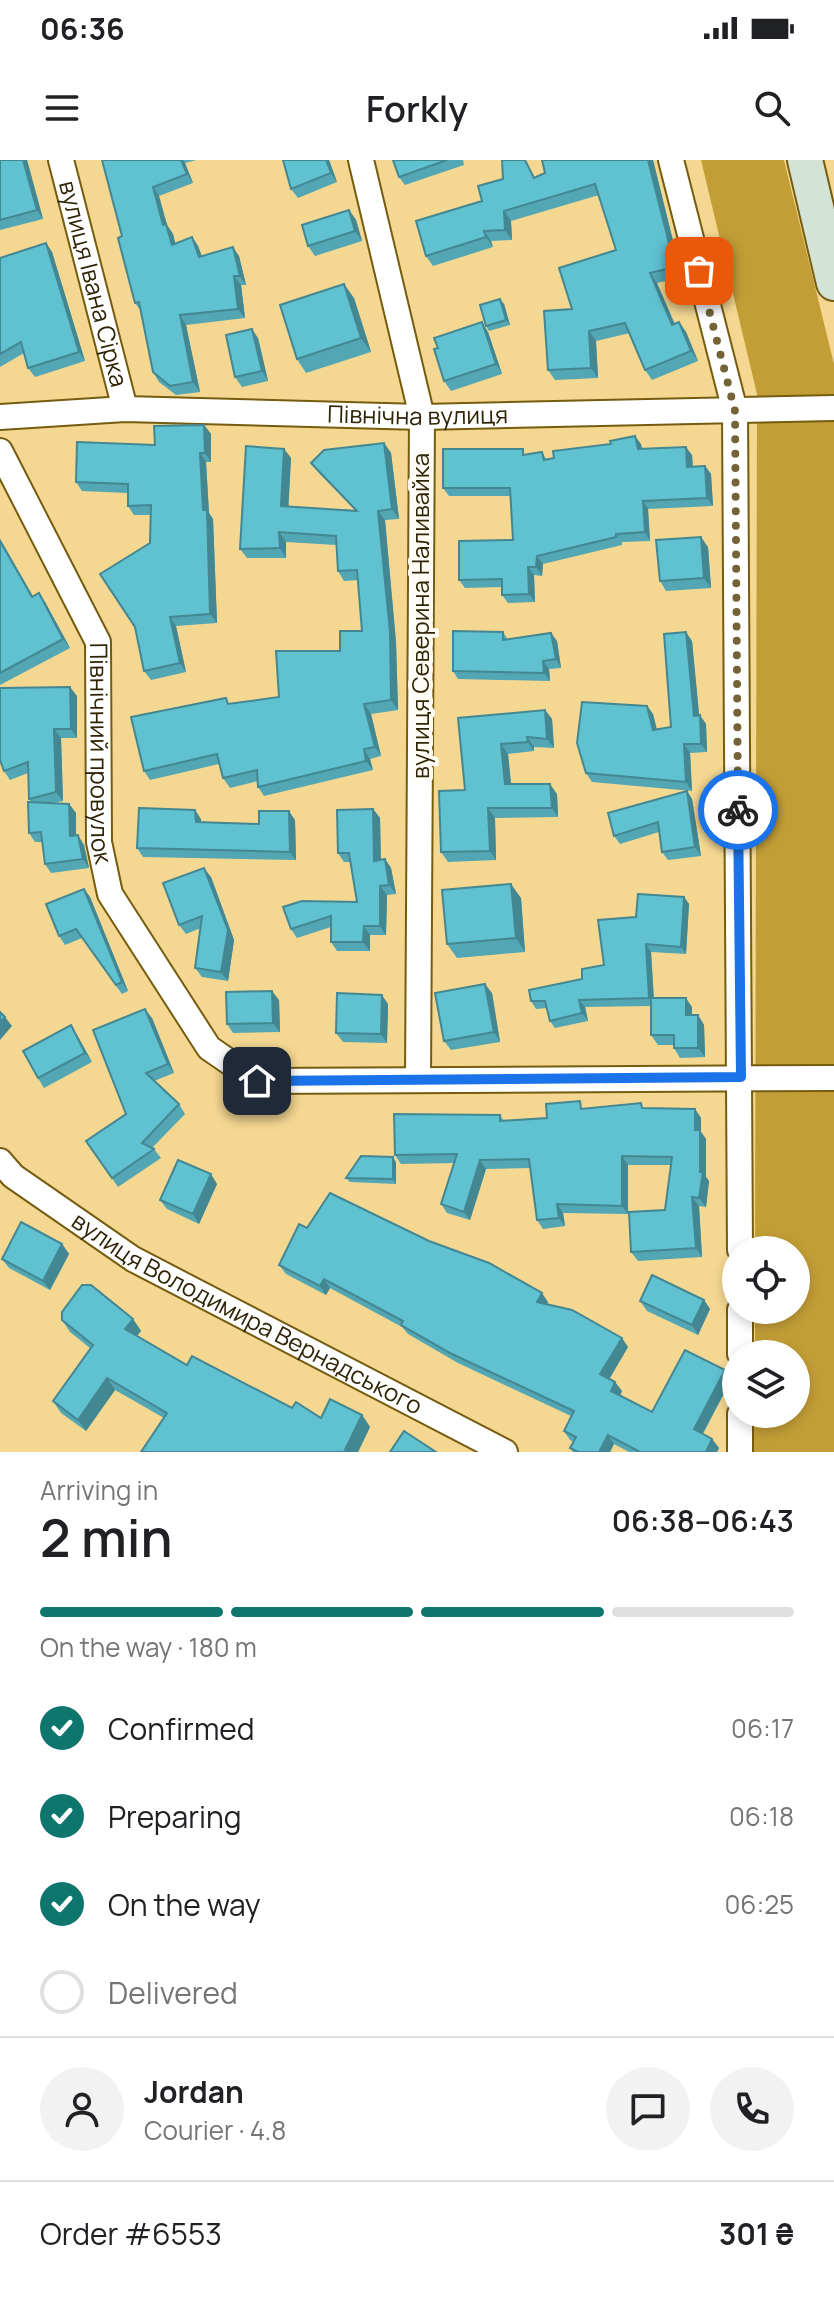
<!DOCTYPE html>
<meta charset="utf-8">
<style>
body{margin:0;font-family:Manrope,sans-serif;background:#f2f2f2;color:#202124;height:100vh;display:flex;flex-direction:column;font-size:30px;white-space:nowrap}
*{box-sizing:border-box;margin:0}
p{font-size:26px;color:#757577}
.icon{flex:none;width:44px;height:44px;fill:none;stroke:currentColor;stroke-width:2;stroke-linecap:round;stroke-linejoin:round}
.map{position:relative;height:1292px;overflow:hidden}
.sheet{display:flex;flex-direction:column;background:#fff;flex:1}
.sheet>*{flex:none}
.buttons{position:absolute;left:722px;top:1076px;display:grid;gap:16px}
.buttons a{display:grid;place-items:center;width:88px;height:88px;border-radius:50%;background:#fff;box-shadow:0 4px 12px #0003;font-size:40px}
.pin{position:absolute;display:grid;place-items:center;width:68px;height:68px;color:#fff;margin:-34px;border-radius:16px;box-shadow:0 4px 12px #0006}
.courier{position:absolute;display:grid;place-items:center;width:80px;height:80px;margin:-40px;border:6px solid #1a73e8;border-radius:50%;background:#fff;color:#222;box-shadow:0 2px 10px #0007}
.headline em{font-style:normal;font-weight:600}
.headline div{display:flex;flex-direction:column-reverse}
.headline{display:flex;align-items:center;justify-content:space-between;height:136px;padding:0 40px}
h1{font-size:52px;font-weight:600;line-height:60px}
.bar{display:grid;grid-template-columns:repeat(4,1fr);gap:12px 8px;align-content:center;height:96px;padding:0 40px}
.bar i{height:10px;border-radius:6px;background:#e0e0e0}
.bar .active{background:#0f766e}
.bar p{grid-column:span 4}
.line{display:flex;align-items:center;gap:20px;padding:0 40px;border-top:2px solid #e0e0e0}
.line div{flex:1}
.round{display:grid;place-items:center;flex:none;width:84px;height:84px;border-radius:42px;background:#f2f2f2}
ol{padding:0 40px;list-style:none}
li{display:flex;align-items:center;gap:24px;height:88px}
li p{margin-inline-start:auto}
li .icon{padding:8px;border-radius:50%;background:#0f766e;color:#fff;stroke-width:4}
li:last-child{color:#757577}
li i{width:44px;height:44px;border:4px solid #e0e0e0;border-radius:50%}
.status{display:flex;justify-content:space-between;align-items:center;height:56px;padding:0 40px;background:#fff;direction:ltr}
.status svg{height:22px;fill:currentColor}
header{display:flex;justify-content:space-between;align-items:center;height:104px;padding:0 40px;background:#fff;font-size:36px;font-weight:600}
.map>svg:first-child{display:block}
.forest{fill:#c39e37}
.lines{fill:none;stroke-linecap:round;stroke-linejoin:round}
.street-casing{stroke:#755c0f;stroke-width:28}
.secondary-casing{stroke:#755c0f;stroke-width:38}
.street{stroke:#fff;stroke-width:24}
.secondary{stroke:#d3e4d6;stroke-width:34}
.wall{fill:#53a6b3}
.shaded-wall{fill:#438792}
.building{fill:#60c1d0;stroke:#438792;stroke-width:2}
.done{stroke:#746337;stroke-width:8;stroke-dasharray:0 14.4}
.route{stroke:#1a73e8;stroke-width:10}
.labels{text-anchor:middle;stroke-width:8;stroke-linejoin:round;paint-order:stroke}
.street-label{font-size:24px;fill:#2f2406;stroke:#fffcf5}
</style>
<div class="status"><b>06:36</b><svg viewBox="0 0 49 12"><path d="M0 12V9h3v3zM5 12V6h3v6zM10 12V3h3v9zM15 12V0h3v12zM26 1h20v11H26zM47 4h2v5h-2z"/></svg></div>
<header><svg class="icon" aria-label="menu" viewBox="0 0 24 24"><path d="M4 6h16M4 12h16M4 18h16"/></svg>Forkly<svg class="icon" aria-label="search" viewBox="0 0 24 24"><circle cx="10" cy="10" r="6"/><path d="M15 15l6 6"/></svg></header>
<div class="map">
<svg width="834" height="1292" viewBox="0 0 834 1292">
<rect width="100%" height="100%" fill="#f4d892"/>
<!-- forest -->
<path class="forest" d="M701,0H784L834,204V1292H754V1254H796V1194H755V1150H796V1090H755L757,234Z"/>
<g class="lines">
<defs>
<g id="street">
<path id="s1" d="M61,0L125,249"/>
<path d="M361,0L422,257L418,918"/>
<path d="M671,0L735,251L740,1090"/>
<path id="s2" d="M0,257L125,249L422,257L834,248"/>
<path id="s3" d="M0,291L98,482L99,682L110,734L209,888L257,921L834,918"/>
<path id="s4" d="M0,1001L13,1016L133,1099L505,1292"/>
<path d="M740,1194V1150"/>
<path d="M740,1292V1254"/>
</g>
<path id="secondary" d="M805,0L834,123"/>
</defs>
<!-- street casing -->
<use href="#street" class="street-casing"/>
<!-- secondary casing -->
<use href="#secondary" class="secondary-casing"/>
<!-- street -->
<use href="#street" class="street"/>
<!-- secondary -->
<use href="#secondary" class="secondary"/>
</g>
<!-- wall -->
<g class="wall">
<path d="M0,0H27L43,59L0,70Z"/>
<path d="M102,0H196L185,3L193,23L159,36L167,65L173,74L175,84L192,77L198,86L202,96H239L246,125H241L245,158L186,165L200,232L176,235L159,222L153,212L140,150L135,143L122,76Z"/>
<path d="M329,0L337,22L298,38L291,29Z"/>
<path d="M393,0H463L464,5L405,25L399,17Z"/>
<path d="M653,0L682,117L657,123L675,164L679,162L686,172L698,201L652,220L645,210L630,173L596,181L598,218L555,220L548,210L572,149L616,90L599,35L511,61L512,80L491,81L493,87L433,106L426,96L482,41L536,17Z"/>
<path d="M349,50L356,60L362,81L315,96L308,86Z"/>
<path d="M46,83L52,92L85,201L35,217L28,208L24,193L0,207V98Z"/>
<path d="M354,138L371,192L306,213L297,199Z"/>
<path d="M504,144L510,165L489,171L486,166Z"/>
<path d="M488,172L502,214L451,231L444,221Z"/>
<path d="M258,178L268,221L242,227L235,217Z"/>
<path d="M204,265L211,274V302H206L209,353L213,359L217,463L176,466L186,512L151,520L144,511L151,355H134L128,346V333L82,331L76,322L155,285Z"/>
<path d="M384,283L391,293L399,359L385,360L396,482L398,550L371,554L381,596L370,599L373,610L264,636L258,627V621L230,628L223,618L219,604L150,620L144,611L231,544L279,537L340,491L362,471L358,420L344,421L338,411L336,385L286,382V398H247L240,389L284,289L291,298L288,347L355,350L318,312L311,303Z"/>
<path d="M641,284L642,289L692,295L693,307L705,306L711,314L713,346L648,349L650,381L622,382V385L543,404L542,416L534,415L535,442L508,443L502,435V427L465,428L459,420L513,380L511,336H449L443,328L527,294L542,292L546,299Z"/>
<path d="M0,379L33,436L45,442L70,488L0,525Z"/>
<path d="M708,387L711,428L666,431L660,421Z"/>
<path d="M503,472L508,480L557,481L561,508L549,509L550,521L458,519L453,511Z"/>
<path d="M692,481L699,556L706,564L707,592L690,593L692,631L592,622L586,613L647,546L653,554L657,570L671,567Z"/>
<path d="M77,536V578H61L63,641L53,643L69,644L76,653V675L84,685L89,708L51,713L45,704L42,682H35L29,673L31,642L29,639L28,613L10,620L4,611Z"/>
<path d="M545,550L552,559L554,588L534,587V591L508,594L511,624L557,634L558,657L495,658L496,700L448,702L441,692L465,630L458,558Z"/>
<path d="M687,631L692,639L701,696L668,700L662,692L659,672L620,684L614,676Z"/>
<path d="M373,649L380,658L381,700L385,699L391,708L396,734L387,735L386,775H370V791H337L331,782V767L297,778L291,769L357,742L351,702H344L338,693Z"/>
<path d="M201,659V662L259,664L295,660L296,700L143,697L137,688Z"/>
<path d="M211,717L234,780L228,821L202,817L195,808L201,768L186,774L179,765Z"/>
<path d="M84,729L90,737L128,831L122,834L82,778L65,785L59,776Z"/>
<path d="M684,737L689,744L686,794L651,792L654,838L692,847V855H698L704,865L705,897L680,898L674,888V885H658L651,875V846L585,847L588,861L555,868L550,861L547,848L536,849L531,841L582,819L604,805L636,757Z"/>
<path d="M521,738L525,792L457,798L447,784Z"/>
<path d="M492,833L500,882L451,890L444,881Z"/>
<path d="M279,840L280,872L233,873L227,864Z"/>
<path d="M388,844L387,883L343,882L336,873Z"/>
<path d="M152,858L174,913L154,921L179,944L185,954L152,988L154,989L161,998L118,1027L86,981L126,954Z"/>
<path d="M77,875L92,902L44,928L38,918Z"/>
<path d="M585,948L695,949L701,958V972L706,979V1017L709,1021L706,1047L699,1046L702,1097L638,1101L631,1092L665,1050L671,1005H628V1054L563,1053L565,1066L543,1069L537,1060L531,1008L486,1009L470,1060L447,1053L441,1044L454,1003L401,1004L395,995L500,955L504,961L547,958Z"/>
<path d="M396,1002V1024L350,1022L346,1018Z"/>
<path d="M217,1024L199,1064L167,1049L160,1040Z"/>
<path d="M307,1068L548,1142L547,1144L628,1187L609,1219L615,1222L622,1231L620,1235L652,1252L731,1220L703,1274L712,1279L719,1288L717,1292H629L614,1284L610,1292H573L570,1288L574,1282L570,1280L564,1271L571,1256L458,1203L408,1174L402,1167L330,1128L326,1135L286,1114L279,1105Z"/>
<path d="M62,1084L69,1094L50,1130L9,1108L2,1099Z"/>
<path d="M704,1140L710,1149L698,1175L647,1151L640,1141Z"/>
<path d="M133,1159L141,1171L137,1176L187,1205L292,1248L321,1258L362,1255L370,1267L358,1292H141L164,1258L115,1230L86,1271L61,1253L53,1241L90,1188L70,1172L62,1160Z"/>
</g>
<!-- shaded-wall -->
<g class="shaded-wall">
<path d="M23,0H27L43,59L37,50Z"/>
<path d="M181,0H183L185,3L193,23L187,14Z"/>
<path d="M326,0H329L337,22L331,13Z"/>
<path d="M648,0H653L682,117L675,107Z"/>
<path d="M153,27L159,36L167,65L173,74L178,94L172,85L163,65Z"/>
<path d="M349,50L356,60L362,81L355,71Z"/>
<path d="M504,51L511,61L512,80L505,70Z"/>
<path d="M484,71L491,81L493,87L486,77Z"/>
<path d="M192,77L198,86L205,106L199,97Z"/>
<path d="M46,83L52,92L85,201L79,192Z"/>
<path d="M233,87L239,96L246,125L240,116Z"/>
<path d="M650,113L657,123L679,175L672,165Z"/>
<path d="M234,116L241,125L245,158L238,149Z"/>
<path d="M344,124L354,138L371,192L361,178Z"/>
<path d="M500,139L504,144L510,165L506,160Z"/>
<path d="M180,155L186,165L200,232L193,222Z"/>
<path d="M482,162L488,172L502,214L496,204Z"/>
<path d="M679,162L686,172L698,201L691,191Z"/>
<path d="M252,169L258,178L268,221L262,211Z"/>
<path d="M589,171L596,181L598,218L591,208Z"/>
<path d="M204,265L211,274V302L205,293Z"/>
<path d="M635,276L641,284L644,298L638,289Z"/>
<path d="M384,283L391,293L399,359L392,349Z"/>
<path d="M686,287L692,295L693,315L687,307Z"/>
<path d="M284,289L291,298L288,356L281,346Z"/>
<path d="M200,293L206,302L209,353L213,359L217,463L210,454Z"/>
<path d="M705,306L711,314L713,346L707,338Z"/>
<path d="M643,341L648,349L650,381L645,372Z"/>
<path d="M378,351L385,360L396,482L398,550L391,540Z"/>
<path d="M279,372L286,382V398L280,388Z"/>
<path d="M701,377L708,387L711,428L704,418Z"/>
<path d="M0,379L38,446L0,381Z"/>
<path d="M537,396L543,404L542,416L536,407Z"/>
<path d="M528,407L534,415L535,442L529,434Z"/>
<path d="M39,433L45,442L70,488L63,479Z"/>
<path d="M170,457L176,466L186,512L180,503Z"/>
<path d="M686,472L692,481L700,563V555L706,564L707,592L701,584L694,556Z"/>
<path d="M551,473L557,481L561,508L556,499Z"/>
<path d="M543,501L549,509L550,521L544,513Z"/>
<path d="M70,527L77,536V578L71,569Z"/>
<path d="M364,544L371,554L381,596L375,587Z"/>
<path d="M647,546L653,554L659,579L653,570Z"/>
<path d="M545,550L552,559L554,588L547,579Z"/>
<path d="M54,569L61,578L63,641L56,632Z"/>
<path d="M527,577L534,587V591L528,582Z"/>
<path d="M501,584L508,594L512,634L505,624Z"/>
<path d="M684,584L690,593L692,631L686,622Z"/>
<path d="M364,589L370,599L373,610L366,601Z"/>
<path d="M550,624L557,634L558,657L552,648Z"/>
<path d="M687,631L692,639L701,696L695,687Z"/>
<path d="M69,644L76,653V686L70,676Z"/>
<path d="M488,648L495,658L496,700L490,691Z"/>
<path d="M373,649L380,658L381,710L374,701Z"/>
<path d="M195,650L201,659L202,670L196,662Z"/>
<path d="M289,651L295,660L296,700L290,692Z"/>
<path d="M78,675L84,685L89,708L83,699Z"/>
<path d="M385,699L391,708L396,734L389,725Z"/>
<path d="M204,708L211,717L234,780L228,821L221,812Z"/>
<path d="M511,724L521,738L525,792L516,778Z"/>
<path d="M380,726L387,735L386,775L380,766Z"/>
<path d="M84,729L90,737L128,831L122,822Z"/>
<path d="M684,737L689,744L686,794L681,787Z"/>
<path d="M364,766L370,775V791L363,782Z"/>
<path d="M646,784L651,792L654,845L649,838Z"/>
<path d="M485,824L492,833L500,882L494,872Z"/>
<path d="M272,831L279,840L280,872L273,863Z"/>
<path d="M382,835L388,844L387,883L381,874Z"/>
<path d="M686,838L692,847V865L686,855Z"/>
<path d="M579,840L585,847L588,861L582,853Z"/>
<path d="M145,849L152,858L174,913L168,904Z"/>
<path d="M698,855L704,865L705,897L698,888Z"/>
<path d="M5,857L12,866L0,880V862Z"/>
<path d="M71,865L77,875L92,902L85,893Z"/>
<path d="M695,949L701,958V972L706,979V1017L709,1021L706,1047L699,1038L700,1012L695,970Z"/>
<path d="M622,996L628,1005V1054L622,1046Z"/>
<path d="M393,997L396,1002V1024L393,1019Z"/>
<path d="M480,1000L486,1009L470,1060L464,1052Z"/>
<path d="M211,1014L217,1024L199,1064L193,1054Z"/>
<path d="M692,1037L699,1046L702,1097L696,1088Z"/>
<path d="M557,1044L563,1053L565,1066L559,1058Z"/>
<path d="M62,1084L69,1094L50,1130L43,1121Z"/>
<path d="M324,1119L330,1128L326,1135L320,1126Z"/>
<path d="M542,1133L548,1142L543,1151L537,1142Z"/>
<path d="M704,1140L710,1149L698,1175L692,1165Z"/>
<path d="M133,1159L141,1171L133,1180L125,1169Z"/>
<path d="M622,1178L628,1187L607,1223L600,1214Z"/>
<path d="M725,1210L731,1220L700,1278L694,1269Z"/>
<path d="M107,1218L115,1230L86,1271L78,1260Z"/>
<path d="M615,1222L622,1231L618,1240L611,1231Z"/>
<path d="M362,1255L370,1267L358,1292H344Z"/>
<path d="M608,1275L614,1284L610,1292H599Z"/>
<path d="M712,1279L719,1288L717,1292H706Z"/>
</g>
<!-- building -->
<g class="building">
<path d="M0,0H23L37,50L0,60Z"/>
<path d="M102,0H181L187,14L153,27L163,65L166,64L172,85L192,77L199,97L233,87L240,116H234L238,149L180,155L193,222L170,226L153,212L139,142L135,143L118,78L122,76Z"/>
<path d="M283,0H326L331,13L291,29Z"/>
<path d="M393,0H447L399,17Z"/>
<path d="M502,0H525L534,18L545,13L542,0H648L675,107L650,113L672,165L679,162L691,191L645,210L625,163L589,171L591,208L548,210L544,151L572,149L559,108L616,90L595,24L504,51L505,70L484,71L486,77L426,96L416,61L482,41L478,26L503,19Z"/>
<path d="M349,50L355,71L308,86L302,65Z"/>
<path d="M46,83L79,192L28,208L21,182L0,194V98Z"/>
<path d="M344,124L361,178L297,199L280,145Z"/>
<path d="M500,139L506,160L486,166L480,145Z"/>
<path d="M482,162L496,204L444,221L434,189L438,188L434,178Z"/>
<path d="M252,169L262,211L235,217L226,175Z"/>
<path d="M204,265L205,293H200L203,350H207L210,454L170,457L180,503L144,511L135,467L100,414L150,383L151,345L128,346V324L76,322L77,282L155,285L154,266Z"/>
<path d="M635,276L638,289L686,287L687,307L705,306L707,338L643,341L645,372L616,374V377L537,396L536,407H528L529,434L502,435V419L459,420V381L513,380L510,328H443V289H523V295L542,292L544,300L554,298L553,291L611,284L610,281Z"/>
<path d="M384,283L392,349L378,351L390,472L391,540L364,544L375,587L364,589L366,601L258,627L257,610L223,618L217,594L144,611L131,557L226,538L228,544L279,537L276,491H340V471H362L357,410L338,411L336,376L279,372L280,388L240,389L246,286L284,289L281,346L357,351L311,303L324,290Z"/>
<path d="M701,377L704,418L660,421L656,380Z"/>
<path d="M0,381L32,437L39,433L63,479L0,513Z"/>
<path d="M453,471L503,472V480L551,473L556,499L543,501L544,513L453,511Z"/>
<path d="M686,472L694,556L700,555L701,584H684L686,622L586,613L577,583L582,542L647,546L653,570L671,567L664,474Z"/>
<path d="M70,527L71,569H54L56,632L29,639L28,602L4,611L0,600V528Z"/>
<path d="M545,550L547,579L527,577L528,582L501,584L505,624H550L552,648H488L490,691L441,692L439,631L465,630L458,558Z"/>
<path d="M687,631L695,687L662,692L658,662L614,676L608,653Z"/>
<path d="M28,642L69,644L70,676L78,675L83,699L45,704L41,672L29,673Z"/>
<path d="M139,648L195,650L196,662L259,664V651H289L290,692L137,688Z"/>
<path d="M373,649L374,701L385,699L389,725L380,726V766H364L363,782H331V756L291,769L283,747L302,741L357,742L349,693H338L337,650Z"/>
<path d="M204,708L228,770L221,812L195,808L202,756L179,765L163,723Z"/>
<path d="M511,724L516,778L447,784L442,730Z"/>
<path d="M84,729L122,822L116,825L76,769L59,776L46,744Z"/>
<path d="M638,734L684,737L681,787L646,784L649,838L579,840L582,853L550,861L545,841H531L529,830L582,819V809L604,805L598,760L636,757Z"/>
<path d="M485,824L494,872L444,881L435,833Z"/>
<path d="M272,831L273,863L227,864L226,832Z"/>
<path d="M337,833L382,835L381,874L336,873Z"/>
<path d="M651,838H686V855H698V888H674V875H651Z"/>
<path d="M145,849L168,904L146,913L179,944L142,983L154,989L112,1018L86,981L126,954L93,870Z"/>
<path d="M0,852L5,857L0,862Z"/>
<path d="M71,865L85,893L38,918L23,891Z"/>
<path d="M580,941L581,949L641,943L642,948L695,949V970H700V1012H703L699,1038L692,1037L696,1088L631,1092L629,1052L665,1050L672,997L622,996V1046L557,1044L559,1058L537,1060L529,999L480,1000L464,1052L441,1044L457,994L395,995L394,954L500,955V961L547,958L546,944Z"/>
<path d="M361,996L393,997V1019L346,1018Z"/>
<path d="M178,1000L211,1014L193,1054L160,1040Z"/>
<path d="M330,1033L429,1081L489,1103L542,1133L537,1142L572,1150L622,1178L600,1214L615,1222L611,1231L652,1252L685,1190L725,1210L694,1269L712,1279L706,1292H640L608,1275L599,1292H578L570,1288L576,1277L564,1271L574,1251L452,1194L401,1165L403,1161L324,1119L320,1126L279,1105L299,1064L307,1068Z"/>
<path d="M21,1062L62,1084L43,1121L2,1099Z"/>
<path d="M652,1115L704,1140L692,1165L640,1141Z"/>
<path d="M82,1125H91L133,1159L125,1169L187,1205L192,1196L292,1248L296,1242L321,1258L330,1239L362,1255L344,1292H141L167,1253L107,1218L78,1260L53,1241L93,1185L62,1160V1152Z"/>
<path d="M404,1271L436,1292H390Z"/>
</g>
<g class="lines">
<!-- done -->
<path class="done" d="M699,111L735,251L738,650"/>
<!-- route -->
<path class="route" d="M257,921L741,917L738,650"/>
</g>
<g class="labels">
<!-- street labels -->
<g class="street-label">
<text dy="8" stroke="none"><textPath href="#s1" startOffset="128">вулиця Івана Сірка</textPath></text>
<text dy="8" stroke="none"><textPath href="#s2" startOffset="418">Північна вулиця</textPath></text>
<text transform="translate(421 456) rotate(-90)" y="8">вулиця Северина Наливайка</text>
<text dy="8" stroke="none"><textPath href="#s3" startOffset="326">Північний провулок</textPath></text>
<text dy="8" stroke="none"><textPath href="#s4" startOffset="292">вулиця Володимира Вернадського</textPath></text>
</g>
</g>
</svg>
<div class="buttons">
<a><svg class="icon" aria-label="locate" viewBox="0 0 24 24"><circle cx="12" cy="12" r="6"/><path d="M12 2v4M12 18v4M2 12h4M18 12h4"/></svg></a>
<a><svg class="icon" aria-label="layers" viewBox="0 0 24 24"><path d="M12 4l9 5-9 5-9-5zM3 14l9 5 9-5"/></svg></a>
</div>
<div class="pin" style="left:699px;top:111px;background:#ea580c"><svg class="icon" aria-label="bag" viewBox="0 0 24 24"><path d="M5 8h14l-1 12H6zM9 8a3 3 0 0 1 6 0"/></svg></div>
<div class="pin" style="left:257px;top:921px;background:#1f2937"><svg class="icon" aria-label="home" viewBox="0 0 24 24"><path d="M3 11l9-7 9 7M6 9v11h12V9"/></svg></div>
<div class="courier" style="left:738px;top:650px"><svg class="icon" aria-label="bike" viewBox="0 0 24 24"><circle cx="6" cy="16" r="4"/><circle cx="18" cy="16" r="4"/><path d="M6 16l4-8h5l3 8M10 8l3 8H6M13 5h3"/></svg></div>
</div>
<section class="sheet">
<div class="headline"><div><h1>2 min</h1><p>Arriving in</p></div><em>06:38–06:43</em></div>
<div class="bar"><i class="active"></i><i class="active"></i><i class="active"></i><i></i><p>On the way · 180 m</p></div>
<ol>
<li><svg class="icon" aria-label="check" viewBox="0 0 24 24"><path d="M5 12l5 5 9-10"/></svg>Confirmed<p>06:17</p></li>
<li><svg class="icon" aria-label="check" viewBox="0 0 24 24"><path d="M5 12l5 5 9-10"/></svg>Preparing<p>06:18</p></li>
<li><svg class="icon" aria-label="check" viewBox="0 0 24 24"><path d="M5 12l5 5 9-10"/></svg>On the way<p>06:25</p></li>
<li><i></i>Delivered</li>
</ol>
<div class="line" style="height:144px"><a class="round"><svg class="icon" aria-label="person" viewBox="0 0 24 24"><circle cx="12" cy="8" r="4"/><path d="M4 21q1-7 8-7t8 7"/></svg></a><div><b>Jordan</b><p>Courier · 4.8</p></div><a class="round"><svg class="icon" aria-label="chat" viewBox="0 0 24 24"><path d="M4 5h16v11H9l-5 4z"/></svg></a><a class="round"><svg class="icon" aria-label="phone" viewBox="0 0 24 24"><path d="M5 4h4l2 5-3 2q2 4 5 5l2-3 5 2v4C11 20 4 13 5 4z"/></svg></a></div>
<div class="line" style="height:104px"><div>Order #6553</div><b>301 ₴</b></div>
</section>
